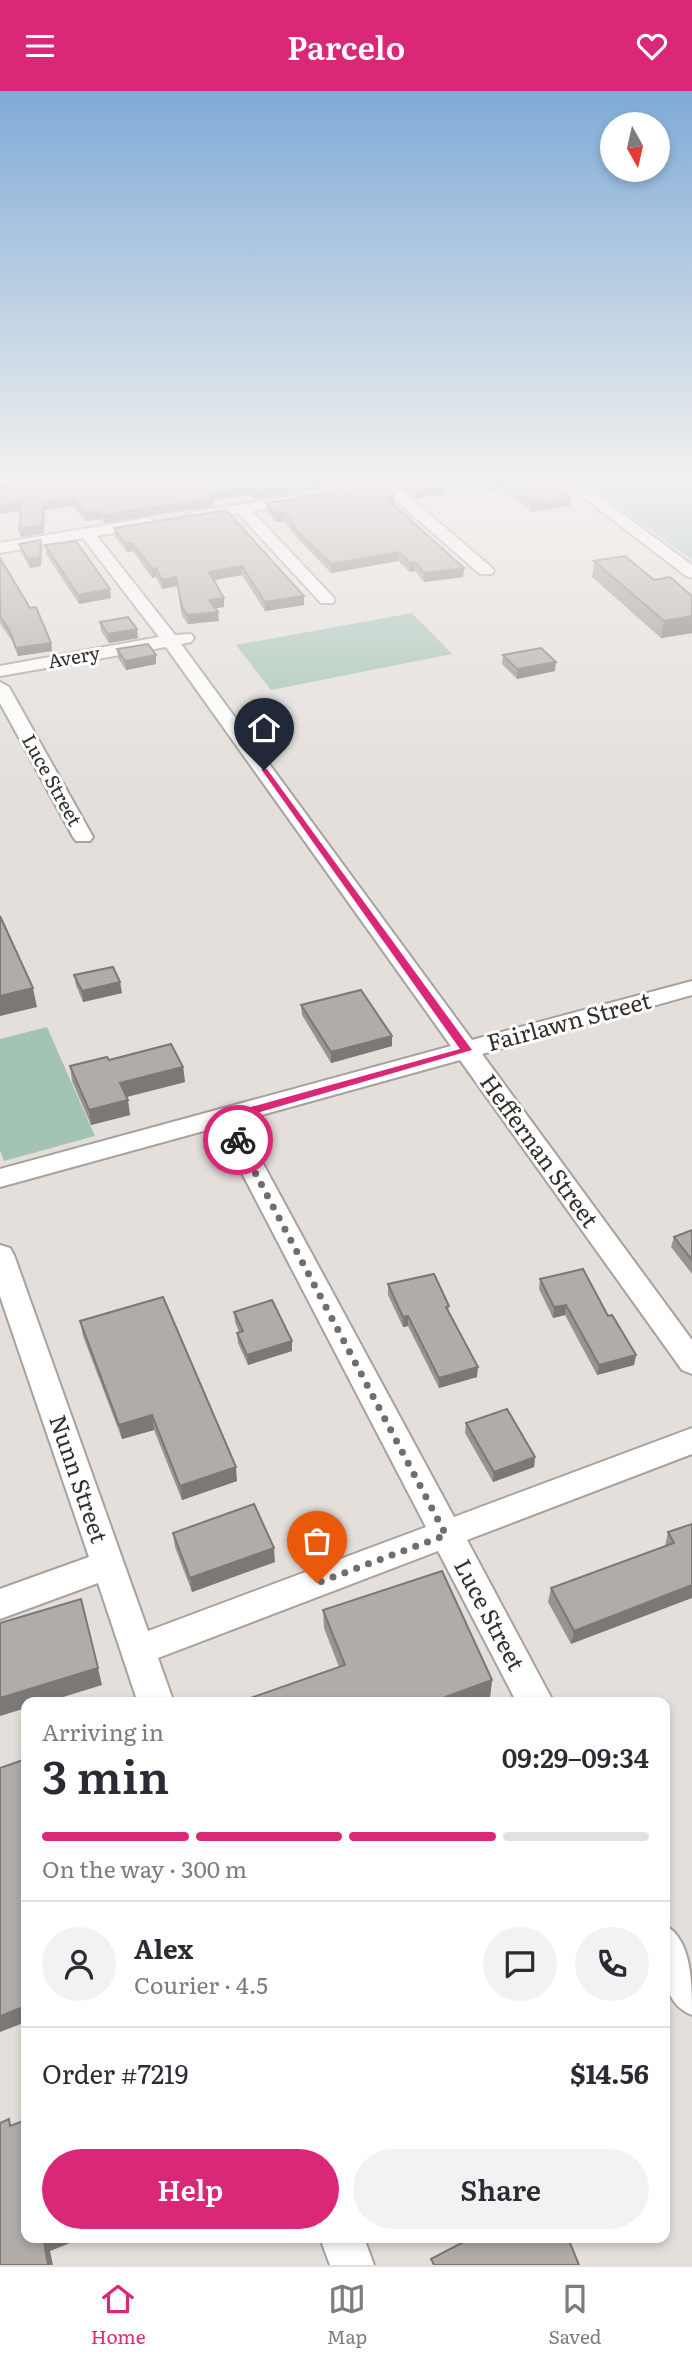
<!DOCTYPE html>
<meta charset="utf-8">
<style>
body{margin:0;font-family:Literata,serif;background:#f2f2f3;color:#2b2b33;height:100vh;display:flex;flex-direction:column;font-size:26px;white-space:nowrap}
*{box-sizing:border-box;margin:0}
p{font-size:23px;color:#7c7c81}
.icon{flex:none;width:38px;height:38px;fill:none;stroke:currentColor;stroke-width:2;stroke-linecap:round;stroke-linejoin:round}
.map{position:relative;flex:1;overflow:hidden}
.side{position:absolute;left:21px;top:1606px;width:649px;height:546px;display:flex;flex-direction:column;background:#fff;border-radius:14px;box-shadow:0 4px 10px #0003}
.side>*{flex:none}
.needle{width:46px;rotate:172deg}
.fabs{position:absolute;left:600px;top:21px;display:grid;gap:14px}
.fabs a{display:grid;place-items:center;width:70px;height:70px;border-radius:50%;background:#fff;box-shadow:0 4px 10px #0003;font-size:35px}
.pin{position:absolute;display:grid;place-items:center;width:60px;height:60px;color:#fff;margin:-72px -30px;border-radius:50% 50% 50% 0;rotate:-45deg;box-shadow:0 0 7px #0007}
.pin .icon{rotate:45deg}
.courier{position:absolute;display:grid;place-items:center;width:70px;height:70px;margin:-35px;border:5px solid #db2777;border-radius:50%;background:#fff;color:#222;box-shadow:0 2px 9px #0007}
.overview em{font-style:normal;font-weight:600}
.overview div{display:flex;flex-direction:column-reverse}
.overview{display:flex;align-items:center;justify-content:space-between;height:119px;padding:0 21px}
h1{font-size:46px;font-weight:600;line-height:52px}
.bar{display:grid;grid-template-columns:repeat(4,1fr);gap:10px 7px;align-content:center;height:84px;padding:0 21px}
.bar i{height:9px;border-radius:5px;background:#e1e1e2}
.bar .current{background:#db2777}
.bar p{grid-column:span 4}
.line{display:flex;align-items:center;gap:18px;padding:0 21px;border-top:2px solid #e1e1e2}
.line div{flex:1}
.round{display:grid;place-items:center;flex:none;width:74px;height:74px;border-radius:37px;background:#f2f2f3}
.cta{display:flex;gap:14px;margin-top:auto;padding:14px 21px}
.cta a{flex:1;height:80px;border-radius:42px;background:#db2777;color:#fff;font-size:28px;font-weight:600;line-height:80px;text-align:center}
.cta a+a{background:#f2f2f3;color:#2b2b33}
header{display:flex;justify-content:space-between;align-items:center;height:91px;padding:0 21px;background:#db2777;color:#fff;font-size:32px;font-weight:600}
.dock{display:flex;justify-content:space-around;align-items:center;height:98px;border-top:2px solid #e1e1e2;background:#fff;font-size:19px;color:#7c7c81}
.dock a{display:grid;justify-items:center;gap:4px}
.dock .current{color:#db2777}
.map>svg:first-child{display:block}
.green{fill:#a3c3b4}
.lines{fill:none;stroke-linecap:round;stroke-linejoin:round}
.minor-casing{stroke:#a8a29e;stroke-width:4}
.minor{fill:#fff;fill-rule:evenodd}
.wall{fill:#989490}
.shaded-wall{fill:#7c7876}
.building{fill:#b1aca8;stroke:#7c7876;stroke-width:2}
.route{fill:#db2777}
.done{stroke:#716d6b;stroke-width:7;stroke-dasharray:0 12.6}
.labels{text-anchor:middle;stroke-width:6;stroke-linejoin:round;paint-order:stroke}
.far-street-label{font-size:19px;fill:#32302e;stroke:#fff}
.street-label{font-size:23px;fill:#32302e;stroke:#fff}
</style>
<header><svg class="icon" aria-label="menu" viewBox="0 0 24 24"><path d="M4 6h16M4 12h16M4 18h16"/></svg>Parcelo<svg class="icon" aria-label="heart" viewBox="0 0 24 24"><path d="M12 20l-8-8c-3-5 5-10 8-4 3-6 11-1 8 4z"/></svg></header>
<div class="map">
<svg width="692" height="2174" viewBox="0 0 692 2174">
<rect width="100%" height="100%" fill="#e5dfdb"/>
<!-- green -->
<g class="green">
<path d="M583,389H692V469Z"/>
<path d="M412,522L452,563L271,599L236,554Z"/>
<path d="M47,936L95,1045L4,1070L0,1059V948Z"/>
</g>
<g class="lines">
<defs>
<g id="minor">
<path d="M389,389H423L421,392L398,396L492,477L494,480L492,483H480L384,399L349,404L342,400L349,396Z"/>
<path d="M561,389H577L692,474V487L686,485Z"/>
<path d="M300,404L305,405L307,408L305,411L252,420L333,506L335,509L333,512H321L238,422L193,429L186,425L193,421Z"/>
<path d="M148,427L153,429L156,432L153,435L97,445L175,544L191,543L194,547L191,551L181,553L472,949L692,890V904L482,963L692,1249V1283L682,1279L460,969L240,1030L454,1426L692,1337V1363L467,1449L554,1612H517L438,1460L158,1567L174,1612H138L98,1492L0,1528V1498L89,1466L0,1205V1154L10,1157L14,1164L148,1540L426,1436L218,1036L0,1096V1078L451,955L166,556L0,585V575L159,546L83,447L0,462V452Z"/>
<path d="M0,591L9,596L93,746L90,750H76L73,746L0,612Z"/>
<path d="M665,1834C692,1849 692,1892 692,1924C656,1909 665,1867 665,1834Z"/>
<path d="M320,2147H364L374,2174H330Z"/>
</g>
</defs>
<!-- minor casing -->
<use href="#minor" class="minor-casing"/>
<!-- minor -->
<use href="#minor" class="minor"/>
</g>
<!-- wall -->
<g class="wall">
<path d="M53,389H372L254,408L250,404L214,409V415L104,432L101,428L85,430L73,415L45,419L44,442L20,446L21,420L0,423V397Z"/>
<path d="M479,389H551L570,407V415L531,421L504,397L488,399Z"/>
<path d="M404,390L444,395V403L416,408L404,398Z"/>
<path d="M394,403V414L464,477L463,486L424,491L415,480L410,481L398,470L331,482L298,448L284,430L276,431L266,420V412Z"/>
<path d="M226,419L304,505V514L265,520L242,484L214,489L224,507V516L215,517L219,530L188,533L182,525L177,495L162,498L156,486L152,487L133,460L127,461L115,446L114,437Z"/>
<path d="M41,449L42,458L41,475L30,477L21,461L19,453Z"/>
<path d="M45,454L111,507L79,513L46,463Z"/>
<path d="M0,467L51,552L52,560L18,565L12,550L0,532Z"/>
<path d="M594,470L654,489L692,505V542L661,547L592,486Z"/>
<path d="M100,531L138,547L109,552L101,540Z"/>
<path d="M117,558L156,564V573L126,579L118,567Z"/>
<path d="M503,564L555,580L517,588L502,573Z"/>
<path d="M74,884L122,902L83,911L76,894Z"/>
<path d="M301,914L392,945V955L331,972L302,924Z"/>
<path d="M109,969L183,976L185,991L127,1006L130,1024L91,1034L72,990L70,975Z"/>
<path d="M692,1139V1183L671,1156L674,1146Z"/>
<path d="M540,1188L608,1225L636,1264L634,1274L597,1284L565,1224L553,1227L539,1198Z"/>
<path d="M388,1193L449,1215L448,1220L477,1286L439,1297L408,1235L403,1236L388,1204Z"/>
<path d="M234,1221L292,1250V1260L248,1274L238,1252L237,1242L239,1241L235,1231Z"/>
<path d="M80,1230L237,1390L182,1409L154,1339L122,1348L83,1245Z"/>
<path d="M466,1332L535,1366L534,1376L493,1391L465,1342Z"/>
<path d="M692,1433L571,1553L548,1511L551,1497L665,1455L668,1441Z"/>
<path d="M173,1442L275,1471L192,1501L175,1456Z"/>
<path d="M323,1519L492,1589L490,1606L339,1576L324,1537Z"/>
</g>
<!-- shaded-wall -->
<g class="shaded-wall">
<path d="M0,389H19L0,392Z"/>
<path d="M322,389H372L254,408V400Z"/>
<path d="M505,389L504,397L488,399L489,391Z"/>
<path d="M444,395V403L416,408V400Z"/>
<path d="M250,396V404L214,409V415L104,432L103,424L210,402Z"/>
<path d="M394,403V416L387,408L391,404Z"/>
<path d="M72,407L73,415L45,419L44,442L20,446L19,438L44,411Z"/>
<path d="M570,407V415L531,421L532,413Z"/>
<path d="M22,411L23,419L0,423V415Z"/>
<path d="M100,420L101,428L85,430L84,422Z"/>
<path d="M284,421V430L276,431V423Z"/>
<path d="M41,449L42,458L41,475L30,477L28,468Z"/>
<path d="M132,452L133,460L127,461L126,453Z"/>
<path d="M399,461L398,470L331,482V473Z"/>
<path d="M415,471V480L410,481V472Z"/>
<path d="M242,475V484L209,490V481Z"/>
<path d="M156,477V486L152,487V478Z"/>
<path d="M464,477L463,486L424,491V482Z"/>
<path d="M176,486L177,495L162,498V489Z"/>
<path d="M110,498L111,507L79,513L78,504Z"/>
<path d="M304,505V514L265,520V511Z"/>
<path d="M224,507V516L210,518L209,509Z"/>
<path d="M218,521L219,530L188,533L187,524Z"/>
<path d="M692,525V542L661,547L664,530Z"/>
<path d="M137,538L138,547L109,552L108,543Z"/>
<path d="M51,552L52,560L18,565L16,557Z"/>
<path d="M156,564V573L126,579L125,570Z"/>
<path d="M556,571L555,580L517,588V578Z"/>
<path d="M120,891L122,902L83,911L82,900Z"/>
<path d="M33,897L37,916L0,925V905Z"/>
<path d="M392,945V955L331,972V961Z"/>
<path d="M183,976L185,991L122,1007L120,992Z"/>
<path d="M128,1009L130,1024L91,1034L89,1019Z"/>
<path d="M566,1214L565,1224L553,1227L554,1216Z"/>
<path d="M408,1225V1235L403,1236V1226Z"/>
<path d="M292,1250V1260L248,1274L247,1264Z"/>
<path d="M636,1264L634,1274L597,1284L599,1274Z"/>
<path d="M478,1276L477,1286L439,1297V1287Z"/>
<path d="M152,1324L154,1339L122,1348L119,1334Z"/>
<path d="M535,1366L534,1376L493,1391L494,1381Z"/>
<path d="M236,1376L237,1390L182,1409L180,1395Z"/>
<path d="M274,1457L275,1471L192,1501L190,1487Z"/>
<path d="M692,1494V1507L571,1553L574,1540Z"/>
<path d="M98,1577L102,1594L44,1612H26V1617L0,1625V1607Z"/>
<path d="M492,1589L490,1606L475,1612H429Z"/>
<path d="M26,1915V1931L0,1941V1925Z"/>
<path d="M52,2147H80V2148L50,2160L53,2174H48L44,2151Z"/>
</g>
<!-- building -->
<g class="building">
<path d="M53,389H322L254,400L250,396L210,402L214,407L103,424L100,420L84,422L72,407L44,411L42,434L19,438L22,411L0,415V397Z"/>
<path d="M407,389H437L444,395L416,400L404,390Z"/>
<path d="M505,389H551L570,407L532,413Z"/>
<path d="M383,394L394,403L391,404L394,408H387L464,477L424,482L415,471L410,472L399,461L331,473L297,440L284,421L276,423L266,412Z"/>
<path d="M226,419L304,505L265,511L242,475L209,481L224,507L209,509L218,521L187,524L182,516L176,486L162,489L156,477L152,478L132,452L126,453L114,437Z"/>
<path d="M41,449L40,466L28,468L19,453Z"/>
<path d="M76,450L110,498L78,504L45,454Z"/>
<path d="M625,465L654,489L670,486L692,505V525L664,530L594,470Z"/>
<path d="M0,467L30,517L36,516L51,552L16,557L10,541L0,525Z"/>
<path d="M128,526L137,538L108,543L100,531Z"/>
<path d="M148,553L156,564L125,570L117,558Z"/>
<path d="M541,557L556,571L517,578L503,564Z"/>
<path d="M0,825L33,897L0,905Z"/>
<path d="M113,876L120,891L82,900L74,884Z"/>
<path d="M361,899L392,945L331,961L301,914Z"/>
<path d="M171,953L183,976L120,992L128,1009L89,1019L70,975L107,966L109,969Z"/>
<path d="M692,1139V1169L674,1146Z"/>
<path d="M583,1178L608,1225L612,1224L636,1264L599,1274L566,1214L554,1216L540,1188Z"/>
<path d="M434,1183L449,1215L446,1216L478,1276L439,1287L408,1225L403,1226L388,1193Z"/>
<path d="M163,1206L236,1376L180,1395L152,1324L119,1334L80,1230Z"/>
<path d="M272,1209L292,1250L247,1264L237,1242L243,1240L234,1221Z"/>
<path d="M507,1318L535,1366L494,1381L466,1332Z"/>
<path d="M254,1413L274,1457L190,1487L173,1442Z"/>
<path d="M692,1433V1494L574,1540L551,1497L674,1452L668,1441Z"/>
<path d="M442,1480L492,1589L429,1612H236L345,1574L323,1519Z"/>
<path d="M81,1508L98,1577L0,1607V1532Z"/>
<path d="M26,1668V1915L0,1925V1677Z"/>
<path d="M9,2028L10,2035L26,2029V2147H52L44,2151L48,2174H0V2032Z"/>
<path d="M471,2147H568L579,2174H434L431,2168Z"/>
</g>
<!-- sky -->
<linearGradient id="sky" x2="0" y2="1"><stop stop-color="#7fabd7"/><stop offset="0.56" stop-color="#f3f1ef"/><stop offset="1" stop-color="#f3f1ef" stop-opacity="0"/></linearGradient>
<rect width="692" height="694" fill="url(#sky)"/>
<!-- route -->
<path class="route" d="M261,678H267L472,959L233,1029L243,1049L238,1053L234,1052L221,1027L222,1024L460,958Z"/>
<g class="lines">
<!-- done -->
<path class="done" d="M238,1049L446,1444L317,1492"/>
</g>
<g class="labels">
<!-- far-street labels -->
<g class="far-street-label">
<text transform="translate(74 566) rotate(-10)" y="7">Avery</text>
<text transform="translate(52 689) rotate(61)" y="7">Luce Street</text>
</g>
<!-- street labels -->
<g class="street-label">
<text transform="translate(569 931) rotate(-15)" y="8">Fairlawn Street</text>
<text transform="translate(539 1060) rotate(54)" y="8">Heffernan Street</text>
<text transform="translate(78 1388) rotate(71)" y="8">Nunn Street</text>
<text transform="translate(489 1524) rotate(62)" y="8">Luce Street</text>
</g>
</g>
</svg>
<div class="fabs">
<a><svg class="needle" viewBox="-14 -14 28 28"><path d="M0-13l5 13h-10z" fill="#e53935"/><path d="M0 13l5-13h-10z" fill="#7c7c81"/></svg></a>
</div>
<div class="pin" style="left:317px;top:1492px;background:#ea580c"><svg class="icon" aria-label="bag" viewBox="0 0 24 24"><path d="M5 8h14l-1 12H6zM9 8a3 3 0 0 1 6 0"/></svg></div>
<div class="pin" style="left:264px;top:679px;background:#1f2937"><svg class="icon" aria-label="home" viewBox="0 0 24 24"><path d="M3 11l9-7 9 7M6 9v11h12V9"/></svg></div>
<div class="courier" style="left:238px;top:1049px"><svg class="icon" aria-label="bike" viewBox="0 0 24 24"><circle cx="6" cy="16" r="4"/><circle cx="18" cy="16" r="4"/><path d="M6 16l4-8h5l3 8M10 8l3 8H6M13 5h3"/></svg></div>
<section class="side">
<div class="overview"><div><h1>3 min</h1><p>Arriving in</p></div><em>09:29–09:34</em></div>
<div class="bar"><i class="current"></i><i class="current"></i><i class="current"></i><i></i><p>On the way · 300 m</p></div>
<div class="line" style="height:126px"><a class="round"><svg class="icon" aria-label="person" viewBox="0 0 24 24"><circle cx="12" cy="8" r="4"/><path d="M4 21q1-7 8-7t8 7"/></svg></a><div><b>Alex</b><p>Courier · 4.5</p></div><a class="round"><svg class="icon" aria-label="chat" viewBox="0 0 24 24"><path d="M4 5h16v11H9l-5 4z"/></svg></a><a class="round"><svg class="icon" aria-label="phone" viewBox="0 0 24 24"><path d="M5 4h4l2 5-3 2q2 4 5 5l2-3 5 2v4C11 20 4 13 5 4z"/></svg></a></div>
<div class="line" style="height:91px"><div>Order #7219</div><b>$14.56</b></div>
<div class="cta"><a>Help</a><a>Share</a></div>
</section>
</div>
<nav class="dock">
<a class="current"><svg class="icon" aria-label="home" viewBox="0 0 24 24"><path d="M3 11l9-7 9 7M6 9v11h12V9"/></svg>Home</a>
<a><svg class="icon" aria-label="map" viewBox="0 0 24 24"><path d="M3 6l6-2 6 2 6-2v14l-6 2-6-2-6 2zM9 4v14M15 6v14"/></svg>Map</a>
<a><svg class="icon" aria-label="saved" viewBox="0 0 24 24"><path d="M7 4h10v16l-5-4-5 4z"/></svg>Saved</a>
</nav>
